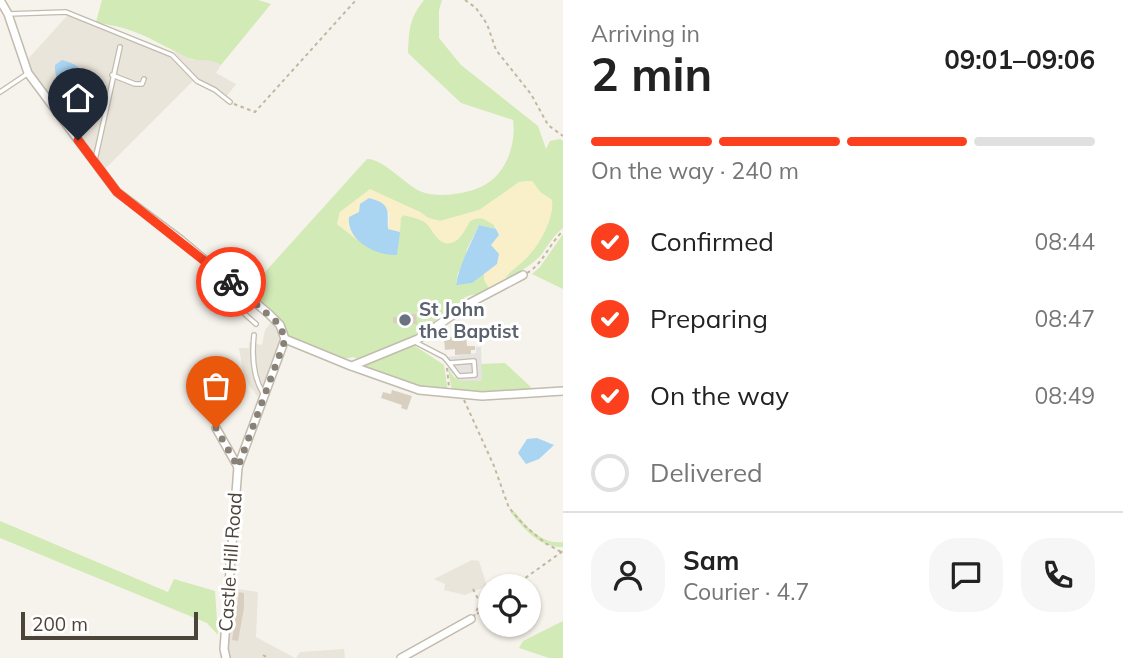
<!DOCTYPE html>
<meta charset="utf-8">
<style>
body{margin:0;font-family:Mulish,sans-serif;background:#f6f6f6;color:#222;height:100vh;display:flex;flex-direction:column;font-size:26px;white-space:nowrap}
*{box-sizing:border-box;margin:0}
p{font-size:23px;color:#767676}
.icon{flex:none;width:38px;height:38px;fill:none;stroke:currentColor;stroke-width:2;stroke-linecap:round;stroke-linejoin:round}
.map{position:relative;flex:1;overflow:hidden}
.drawer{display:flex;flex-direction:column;background:#fff;width:560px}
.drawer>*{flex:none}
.controls{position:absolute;left:478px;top:574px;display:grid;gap:14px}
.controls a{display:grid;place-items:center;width:63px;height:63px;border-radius:50%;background:#fff;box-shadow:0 2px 5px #0004;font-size:35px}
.scale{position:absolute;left:21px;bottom:18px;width:177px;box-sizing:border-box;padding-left:7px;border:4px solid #4b4439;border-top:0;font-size:19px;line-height:24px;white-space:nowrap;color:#4b4439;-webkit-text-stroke:5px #fff;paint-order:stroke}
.pin{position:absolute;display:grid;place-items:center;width:60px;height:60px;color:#fff;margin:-72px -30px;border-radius:50% 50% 50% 0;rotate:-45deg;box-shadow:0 0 7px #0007}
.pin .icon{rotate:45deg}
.courier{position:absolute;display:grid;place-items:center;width:70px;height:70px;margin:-35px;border:5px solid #fc3f1d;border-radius:50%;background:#fff;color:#222;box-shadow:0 2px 9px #0007}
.overview em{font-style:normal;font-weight:700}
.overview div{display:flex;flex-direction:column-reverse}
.overview{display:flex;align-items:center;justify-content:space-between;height:119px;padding:0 28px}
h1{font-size:46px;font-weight:700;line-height:52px}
.bar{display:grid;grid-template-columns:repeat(4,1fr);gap:10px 7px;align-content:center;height:84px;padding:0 28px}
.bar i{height:9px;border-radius:5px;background:#e0e0e0}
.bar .current{background:#fc3f1d}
.bar p{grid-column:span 4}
.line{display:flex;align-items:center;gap:18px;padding:0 28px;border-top:2px solid #e0e0e0}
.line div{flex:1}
.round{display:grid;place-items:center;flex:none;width:74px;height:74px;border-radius:28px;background:#f6f6f6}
ol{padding:0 28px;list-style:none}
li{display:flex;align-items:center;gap:21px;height:77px}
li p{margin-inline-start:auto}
li .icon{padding:7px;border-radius:50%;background:#fc3f1d;color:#fff;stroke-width:4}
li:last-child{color:#767676}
li i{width:38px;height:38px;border:4px solid #e0e0e0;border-radius:50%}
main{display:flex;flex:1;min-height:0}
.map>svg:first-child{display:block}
.residential{fill:#eae5da}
.green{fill:#d2eab5}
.sand{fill:#f9efc9}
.parking{fill:#e5e3e0}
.water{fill:#a9d4f2}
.building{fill:#d8cfc1}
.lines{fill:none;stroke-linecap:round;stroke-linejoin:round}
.lane-casing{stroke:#c2bbae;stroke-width:6}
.street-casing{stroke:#c2bbae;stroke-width:10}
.path{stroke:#c4b79f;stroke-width:2;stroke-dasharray:3.5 3.5;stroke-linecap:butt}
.lane{stroke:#fff;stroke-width:3.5}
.street{stroke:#fff;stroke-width:7}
.done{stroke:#878178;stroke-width:7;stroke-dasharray:0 12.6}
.route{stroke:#fc3f1d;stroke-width:9}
.worship-dot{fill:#6b7280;stroke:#fff;stroke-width:2.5}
.labels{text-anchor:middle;stroke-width:6;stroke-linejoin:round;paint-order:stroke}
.worship-label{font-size:19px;font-weight:bold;fill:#5b616d;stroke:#fff;text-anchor:start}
.street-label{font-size:19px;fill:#4b4439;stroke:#fff}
</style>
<main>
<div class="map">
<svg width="563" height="658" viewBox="0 0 563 658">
<rect width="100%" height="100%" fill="#f6f3ec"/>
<!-- residential -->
<g class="residential">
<path d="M68,15L169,56L193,81L104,170L31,72L27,60Z"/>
<path d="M176,50L192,60H215L221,65L216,73L236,84L226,97L215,88L200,81L175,53Z"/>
<path d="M272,321L279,331L282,342L258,397L249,385L243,371L239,348H249V342L262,345L265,330Z"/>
<path d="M472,560L479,561L487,586L465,595L444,590L445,584L434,579Z"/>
<path d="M233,588L258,592L256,637L295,658H227Z"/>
<path d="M344,649L345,658H296L300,652Z"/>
</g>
<!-- green -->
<g class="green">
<path d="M102,0H258L271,4L221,65C210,57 200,63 189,58C168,49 146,34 123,28C114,25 105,25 96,22Z"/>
<path d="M424,0H442L439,10V38L461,65L538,126L546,149L550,141L560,139L563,141V228C553,236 549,244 542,254C532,265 518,273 505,280C508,271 518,267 524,260C539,247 554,219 552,200L540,192L532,181L519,182L480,210L440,221L428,218L420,212L370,190L340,212L337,224L372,249L397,254L400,218L404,215C411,217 419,218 426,223C431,228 435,237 441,241C456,250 465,230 470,221C480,215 492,219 496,229L479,225L467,249L465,261L458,273L456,284L472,283L484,273L489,288L484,293C467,296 464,294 455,310L449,311L411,338L356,359L354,357C343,359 335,360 328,351C292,351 270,316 247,292L367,159C383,158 405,185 422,192C441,199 478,193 493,179C509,165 516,140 513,120L461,103L408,53C409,30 409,19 424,0Z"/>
<path d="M563,234V289L532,274L540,267Z"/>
<path d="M412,344L444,365L448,392L424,388L362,367L359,365Z"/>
<path d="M505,363L534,390L487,394L452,391L448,369L454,377L481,381V364Z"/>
<path d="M511,508C525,524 540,545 563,542V547C540,548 525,530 511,513Z"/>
<path d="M0,521L168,592L174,579L215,591L218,635L207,623L0,538Z"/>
<path d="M563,621V658H549L519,648L523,641Z"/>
</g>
<!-- sand -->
<path class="sand" d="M532,181L540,192L552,200C554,219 539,247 524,260C518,267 508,271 505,280L489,288L484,280V273L497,264L491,245L499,235L496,226L480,217L470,221C465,230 456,250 441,241C435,237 432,228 426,223C420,218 411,217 404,215L401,218L400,232L388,229L390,213L359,212L348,225L357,240L337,224L340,212L370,189L420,212L428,218L440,221L479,210L520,182Z"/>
<!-- parking -->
<path class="parking" d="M476,347H481L482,381H460L448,369L447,357L476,353Z"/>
<!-- water -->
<g class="water">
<path d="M62,60C82,65 87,74 88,94L83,100L71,99C62,88 54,79 55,65Z"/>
<path d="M369,198C392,204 387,211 388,229L400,232L397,255C376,256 346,240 349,217L359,212L360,204Z"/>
<path d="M479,225L496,229L499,235L491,245L499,254L497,264L472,283L456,285C459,266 471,243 479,225Z"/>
<path d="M537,438L554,445L539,459L526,464L518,453L527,439Z"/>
</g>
<!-- building -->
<g class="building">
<path d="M408,314H416L417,324L393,323V317H408Z"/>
<path d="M466,336L467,346H475V350H471V354L455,355V349L445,350L444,340H450L449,337Z"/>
<path d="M392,390L412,396L407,410L401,408L402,405L381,398L383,392L391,394Z"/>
<path d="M239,592L244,593V608L238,641L232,640Z"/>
</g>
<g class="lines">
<defs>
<g id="lane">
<path d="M8,14L66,12L172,55L197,81L215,90L230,102"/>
<path d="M112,75L135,84H142L144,79"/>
<path d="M0,92L27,74"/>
<path d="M95,160L120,47"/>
<path d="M238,289L228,299L256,324"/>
<path d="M254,335C252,354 253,377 263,393"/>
<path d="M415,342L444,357L449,363L474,361L475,375L459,376L449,363"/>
</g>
<g id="street">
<path d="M0,0L8,14L28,73L117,192L181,240L269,314L280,325L285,339L238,467L224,649L226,658"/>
<path d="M285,339L351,366L419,390L482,396L563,391"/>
<path d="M352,366L418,339L470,303L523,275"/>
<path d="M216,428L238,467"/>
<path d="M401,658L471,619"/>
</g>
</defs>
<!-- lane casing -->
<use href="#lane" class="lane-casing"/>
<!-- street casing -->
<use href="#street" class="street-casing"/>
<!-- path -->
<g class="path">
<path d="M465,0L476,8L487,24L496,50L531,94L548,125L563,136"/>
<path d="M234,104L255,112L356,0"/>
<path d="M527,273C543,264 549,244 563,231"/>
<path d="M447,368L449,387"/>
<path d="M464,400L494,466L509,508L524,525L545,543L563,553"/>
<path d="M514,586L563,551"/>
<path d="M473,589L480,603L474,616"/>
<path d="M477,614L490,603"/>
<path d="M263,655L268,658"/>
</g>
<!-- lane -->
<use href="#lane" class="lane"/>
<!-- street -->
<use href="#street" class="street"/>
</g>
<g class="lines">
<!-- done -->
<path class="done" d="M216,428L238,467L285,340L280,325L231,282"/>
<!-- route -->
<path class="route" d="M78,140L117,192L231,282"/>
</g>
<!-- markers -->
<circle class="worship-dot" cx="405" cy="320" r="7"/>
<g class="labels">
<!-- worship labels -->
<g class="worship-label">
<text x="419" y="316">St John<tspan x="419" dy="22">the Baptist</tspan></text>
</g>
<!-- street labels -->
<g class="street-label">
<text transform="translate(230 562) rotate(-86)" y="7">Castle Hill Road</text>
</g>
</g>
</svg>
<div class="controls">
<a><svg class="icon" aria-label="locate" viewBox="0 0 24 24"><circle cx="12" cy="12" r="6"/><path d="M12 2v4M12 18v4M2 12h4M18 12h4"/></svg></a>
</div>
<div class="scale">200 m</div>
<div class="pin" style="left:216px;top:428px;background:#ea580c"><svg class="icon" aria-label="bag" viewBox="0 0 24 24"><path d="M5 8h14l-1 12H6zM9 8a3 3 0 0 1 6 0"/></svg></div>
<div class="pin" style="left:78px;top:140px;background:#1f2937"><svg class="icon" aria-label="home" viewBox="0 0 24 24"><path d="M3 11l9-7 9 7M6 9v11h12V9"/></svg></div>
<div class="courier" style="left:231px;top:282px"><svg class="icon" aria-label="bike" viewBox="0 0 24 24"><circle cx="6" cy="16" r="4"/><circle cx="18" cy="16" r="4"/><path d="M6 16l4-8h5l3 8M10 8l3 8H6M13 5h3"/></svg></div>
</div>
<section class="drawer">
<div class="overview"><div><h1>2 min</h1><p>Arriving in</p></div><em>09:01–09:06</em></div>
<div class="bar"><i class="current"></i><i class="current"></i><i class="current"></i><i></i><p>On the way · 240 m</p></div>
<ol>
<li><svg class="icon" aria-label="check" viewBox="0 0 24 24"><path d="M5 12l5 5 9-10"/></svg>Confirmed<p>08:44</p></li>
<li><svg class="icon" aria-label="check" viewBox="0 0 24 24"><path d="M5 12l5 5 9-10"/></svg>Preparing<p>08:47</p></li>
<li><svg class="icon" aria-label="check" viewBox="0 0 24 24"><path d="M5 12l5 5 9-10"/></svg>On the way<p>08:49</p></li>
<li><i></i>Delivered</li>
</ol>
<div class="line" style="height:126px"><a class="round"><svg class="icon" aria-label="person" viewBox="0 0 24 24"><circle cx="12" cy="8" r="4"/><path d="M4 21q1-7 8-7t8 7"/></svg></a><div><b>Sam</b><p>Courier · 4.7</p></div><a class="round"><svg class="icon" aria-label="chat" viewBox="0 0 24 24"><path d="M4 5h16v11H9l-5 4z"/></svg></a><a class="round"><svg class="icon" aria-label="phone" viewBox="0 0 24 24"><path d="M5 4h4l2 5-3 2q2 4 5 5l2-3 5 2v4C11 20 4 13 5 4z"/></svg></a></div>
</section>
</main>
